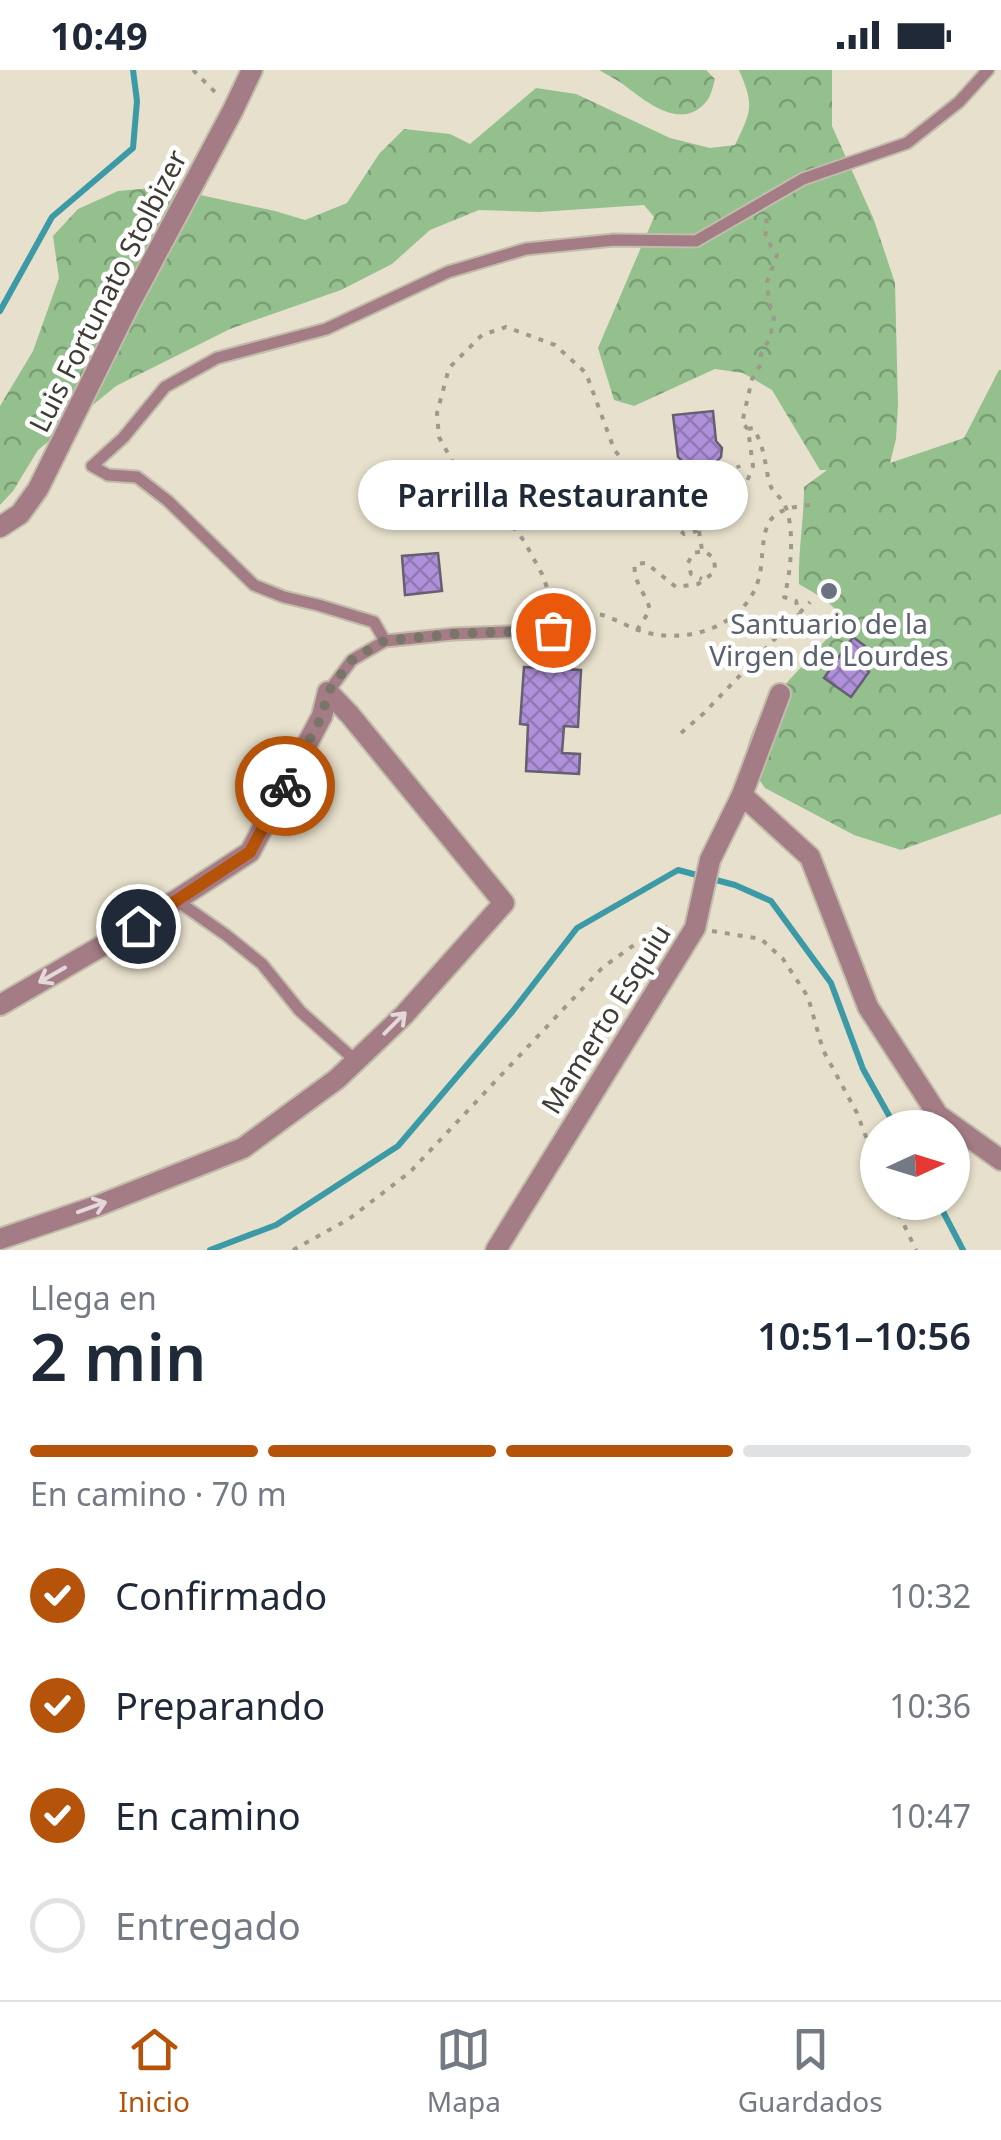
<!DOCTYPE html>
<html lang="es">
<meta charset="utf-8">
<style>
body{margin:0;font-family:"Noto Sans",sans-serif;background:#f6f6f7;color:#1f2937;height:100vh;display:flex;flex-direction:column;font-size:38px;white-space:nowrap}
*{box-sizing:border-box;margin:0}
p{font-size:32px;color:#747a83}
.icon{flex:none;width:55px;height:55px;fill:none;stroke:currentColor;stroke-width:2;stroke-linecap:round;stroke-linejoin:round}
.map{position:relative;height:1180px;overflow:hidden}
.side{display:flex;flex-direction:column;background:#fff;flex:1}
.side>*{flex:none}
.needle{width:65px;rotate:86deg}
.buttons{position:absolute;left:860px;top:1040px;display:grid;gap:20px}
.buttons a{display:grid;place-items:center;width:110px;height:110px;border-radius:50%;background:#fff;box-shadow:0 2px 8px #0004;font-size:50px}
.pin{position:absolute;display:grid;place-items:center;width:85px;height:85px;color:#fff;margin:-42px;border:5px solid #fff;border-radius:50%;box-shadow:0 2px 10px #0007}
.courier{position:absolute;display:grid;place-items:center;width:100px;height:100px;margin:-50px;border:8px solid #b45309;border-radius:50%;background:#fff;color:#222;box-shadow:0 2px 12px #0007}
.bubble{position:absolute;height:70px;border-radius:35px;background:#fff;box-shadow:0 2px 8px #0004;font-size:32px;font-weight:600;line-height:70px;text-align:center}
.overview em{font-style:normal;font-weight:600}
.overview div{display:flex;flex-direction:column-reverse}
.overview{display:flex;align-items:center;justify-content:space-between;height:170px;padding:0 30px}
h1{font-size:65px;font-weight:600;line-height:75px}
.bar{display:grid;grid-template-columns:repeat(4,1fr);gap:15px 10px;align-content:center;height:120px;padding:0 30px}
.bar i{height:12px;border-radius:8px;background:#e0e1e3}
.bar .selected{background:#b45309}
.bar p{grid-column:span 4}
ol{padding:0 30px;list-style:none}
li{display:flex;align-items:center;gap:30px;height:110px}
li p{margin-inline-start:auto}
li .icon{padding:10px;border-radius:50%;background:#b45309;color:#fff;stroke-width:4}
li:last-child{color:#747a83}
li i{width:55px;height:55px;border:5px solid #e0e1e3;border-radius:50%}
.status{display:flex;justify-content:space-between;align-items:center;height:70px;padding:0 50px;background:#fff;direction:ltr}
.status svg{height:28px;fill:currentColor}
.menu{display:flex;justify-content:space-around;align-items:center;height:140px;border-top:2px solid #e0e1e3;background:#fff;font-size:28px;color:#747a83}
.menu a{display:grid;justify-items:center;gap:5px}
.menu .selected{color:#b45309}
.map>svg:first-child{display:block}
.forest{fill:url(#forest-crowns)}
.lines{fill:none;stroke-linecap:round;stroke-linejoin:round}
.stream{stroke:#3c9aa7;stroke-width:6}
.building{fill:url(#building-cross-hatch);stroke:#655f70;stroke-width:2.5}
.lane-casing{stroke:#c2bcab;stroke-width:15}
.street-casing{stroke:#c2bcab;stroke-width:24}
.path{stroke:#9e998a;stroke-width:4;stroke-dasharray:5 8;stroke-linecap:butt}
.lane{stroke:#a47c85;stroke-width:11}
.street{stroke:#a47c85;stroke-width:20}
.oneway{stroke:#e4d8da}
.done{stroke:#797569;stroke-width:10;stroke-dasharray:0 18}
.route{stroke:#b45309;stroke-width:12}
.worship-dot{fill:#6b7280;stroke:#fff;stroke-width:4}
.labels{text-anchor:middle;stroke-width:9;stroke-linejoin:round;paint-order:stroke}
.street-label{font-size:28px;fill:#3e3c34;stroke:#fff}
.worship-label{font-size:28px;fill:#5b616d;stroke:#fff}
</style>
<div class="status"><b>10:49</b><svg viewBox="0 0 49 12"><path d="M0 12V9h3v3zM5 12V6h3v6zM10 12V3h3v9zM15 12V0h3v12zM26 1h20v11H26zM47 4h2v5h-2z"/></svg></div>
<div class="map">
<svg width="1001" height="1180" viewBox="0 0 1001 1180">
<defs>
<pattern id="forest-crowns" width="20" height="18" patternUnits="userSpaceOnUse" patternTransform="scale(2.5)"><rect width="20" height="18" fill="#94c08e"/><path d="M2 6a3 3 0 1 1 6 0M12 15a3 3 0 1 1 6 0" fill="none" stroke="#7a9d75"/></pattern>
<pattern id="building-cross-hatch" width="8" height="8" patternUnits="userSpaceOnUse" patternTransform="scale(2.5)"><rect width="8" height="8" fill="#af90db"/><path d="M0 0l8 8M0 8l8-8" fill="none" stroke="#9077b2"/></pattern>
</defs>
<rect width="100%" height="100%" fill="#e7e0cc"/>
<!-- forest -->
<g class="forest">
<path d="M599,0H706L715,9C713,16 711,27 706,32C680,63 642,28 620,12C613,8 606,4 599,0Z"/>
<path d="M739,0H832V56L874,150L895,213L898,335L896,369L890,393L964,368L999,300H1001V744L901,780L854,765L765,718L745,690C750,647 781,619 809,589C820,576 830,564 844,555C840,535 815,524 799,514C798,481 804,450 804,417L827,400H820L772,320L743,303L715,299L634,336L614,330L598,278L654,147L644,135L539,142L479,140L430,160L392,194L341,220L230,259L116,316L38,380L13,421L0,435V336L33,281L59,208L53,166L78,139L118,121L163,117L275,141L305,150L347,133L379,84L404,59L450,64L470,74L536,18L576,24L670,68L710,78L735,75C751,41 755,37 739,0Z"/>
</g>
<g class="lines">
<!-- stream -->
<g class="stream">
<path d="M0,241L52,147L133,78L137,31L133,0"/>
<path d="M938,1132L963,1180"/>
<path d="M210,1180L276,1155L398,1076L512,942L577,858L678,800L735,815L771,831L831,913L863,999L896,1058"/>
</g>
</g>
<!-- building -->
<g class="building">
<path d="M713,341L716,371L722,378L721,387L716,392L720,426L690,430L686,395L678,387L673,345Z"/>
<path d="M438,483L442,521L405,525L402,486Z"/>
<path d="M853,567L865,576L862,582L871,589L865,598L869,602L851,627L824,608Z"/>
<path d="M524,597L581,600L578,657L564,656L562,683L580,684L579,704L526,701L528,655L520,654Z"/>
</g>
<g class="lines">
<defs>
<g id="lane">
<path d="M385,571L374,552L318,535L284,527L254,515L168,431L137,407L108,405L92,396L123,368L165,317L217,288L326,259L448,202L526,179L614,170L696,171L803,109L907,73L959,32L988,0"/>
<path d="M328,622L352,590L385,571L453,564L553,560"/>
<path d="M176,830L226,865L262,894L300,941L356,991"/>
</g>
<g id="street">
<path d="M0,457L20,444L38,419L129,235L233,40L252,0"/>
<path d="M742,725L810,787L868,937L938,1045L1001,1090"/>
<path d="M0,935L138,855L250,782L322,646L328,622"/>
<path d="M0,1169L97,1136L243,1078L337,1009L404,945L504,833L350,645L328,622"/>
<path d="M496,1180L695,858L710,790L742,725L780,624"/>
</g>
</defs>
<!-- lane casing -->
<use href="#lane" class="lane-casing"/>
<!-- street casing -->
<use href="#street" class="street-casing"/>
<!-- path -->
<g class="path">
<path d="M193,0L218,25"/>
<path d="M748,359L742,353L752,309L761,294V284L770,268L774,248L769,232L767,212L777,185L765,167L767,153L765,147"/>
<path d="M743,422L753,396L748,359L753,358C764,375 765,393 769,412C772,422 778,424 783,432C796,452 791,505 784,527L796,531L799,544"/>
<path d="M699,461L702,480"/>
<path d="M553,542L552,531L542,504L524,471L505,446L456,398L439,367L437,343L449,298L482,265L506,257L555,275L586,303L614,379L657,438L684,464C706,460 741,447 742,420C743,413 740,402 738,395"/>
<path d="M637,560L650,540C646,523 632,511 635,494L646,493L676,517L698,514L712,504L715,499L714,488L704,481L693,483L688,493L691,504L702,509"/>
<path d="M569,563C575,554 580,545 592,544C606,543 622,554 635,559C662,569 691,568 717,556C742,544 758,524 761,497C765,457 762,439 810,435"/>
<path d="M681,663L704,643L810,532"/>
<path d="M712,861L761,869L783,889L808,927L823,980L857,1043L878,1099"/>
<path d="M893,1132L916,1180"/>
<path d="M293,1180L349,1149L410,1102L602,898L652,862L673,855"/>
</g>
<!-- lane -->
<use href="#lane" class="lane"/>
<!-- street -->
<use href="#street" class="street"/>
</g>
<!-- one-way arrows -->
<defs><path id="oneway-shaft" d="M-6 0H5M1.5-3L5.5 0L1.5 3" fill="none" stroke-width="1.6" stroke-linecap="round" stroke-linejoin="round" transform="scale(2.5)"/></defs>
<g class="oneway">
<use href="#oneway-shaft" transform="translate(52 905) rotate(150)"/>
<use href="#oneway-shaft" transform="translate(395 953) rotate(-45)"/>
<use href="#oneway-shaft" transform="translate(92 1137) rotate(-20)"/>
</g>
<g class="lines">
<!-- done -->
<path class="done" d="M285,716L322,646L328,622L352,590L384,571L453,564L553,560"/>
<!-- route -->
<path class="route" d="M138,856L250,782L285,716"/>
</g>
<!-- markers -->
<circle class="worship-dot" cx="829" cy="521" r="10"/>
<g class="labels">
<!-- street labels -->
<g class="street-label">
<text transform="translate(108 221) rotate(-63)" y="10">Luis Fortunato Stolbizer</text>
<text transform="translate(606 949) rotate(-58)" y="10">Mamerto Esquiu</text>
</g>
<!-- worship labels -->
<g class="worship-label">
<text x="829" y="564">Santuario de la<tspan x="829" dy="32">Virgen de Lourdes</tspan></text>
</g>
</g>
</svg>
<div class="buttons">
<a><svg class="needle" viewBox="-14 -14 28 28"><path d="M0-13l5 13h-10z" fill="#e53935"/><path d="M0 13l5-13h-10z" fill="#747a83"/></svg></a>
</div>
<div class="pin" style="left:553px;top:560px;background:#ea580c"><svg class="icon" aria-label="bag" viewBox="0 0 24 24"><path d="M5 8h14l-1 12H6zM9 8a3 3 0 0 1 6 0"/></svg></div>
<div class="pin" style="left:138px;top:856px;background:#1f2937"><svg class="icon" aria-label="home" viewBox="0 0 24 24"><path d="M3 11l9-7 9 7M6 9v11h12V9"/></svg></div>
<div class="courier" style="left:285px;top:716px"><svg class="icon" aria-label="bike" viewBox="0 0 24 24"><circle cx="6" cy="16" r="4"/><circle cx="18" cy="16" r="4"/><path d="M6 16l4-8h5l3 8M10 8l3 8H6M13 5h3"/></svg></div>
<div class="bubble" style="left:358px;top:390px;width:390px">Parrilla Restaurante</div>
</div>
<section class="side">
<div class="overview"><div><h1>2 min</h1><p>Llega en</p></div><em>10:51–10:56</em></div>
<div class="bar"><i class="selected"></i><i class="selected"></i><i class="selected"></i><i></i><p>En camino · 70 m</p></div>
<ol>
<li><svg class="icon" aria-label="check" viewBox="0 0 24 24"><path d="M5 12l5 5 9-10"/></svg>Confirmado<p>10:32</p></li>
<li><svg class="icon" aria-label="check" viewBox="0 0 24 24"><path d="M5 12l5 5 9-10"/></svg>Preparando<p>10:36</p></li>
<li><svg class="icon" aria-label="check" viewBox="0 0 24 24"><path d="M5 12l5 5 9-10"/></svg>En camino<p>10:47</p></li>
<li><i></i>Entregado</li>
</ol>
</section>
<nav class="menu">
<a class="selected"><svg class="icon" aria-label="home" viewBox="0 0 24 24"><path d="M3 11l9-7 9 7M6 9v11h12V9"/></svg>Inicio</a>
<a><svg class="icon" aria-label="map" viewBox="0 0 24 24"><path d="M3 6l6-2 6 2 6-2v14l-6 2-6-2-6 2zM9 4v14M15 6v14"/></svg>Mapa</a>
<a><svg class="icon" aria-label="saved" viewBox="0 0 24 24"><path d="M7 4h10v16l-5-4-5 4z"/></svg>Guardados</a>
</nav>
